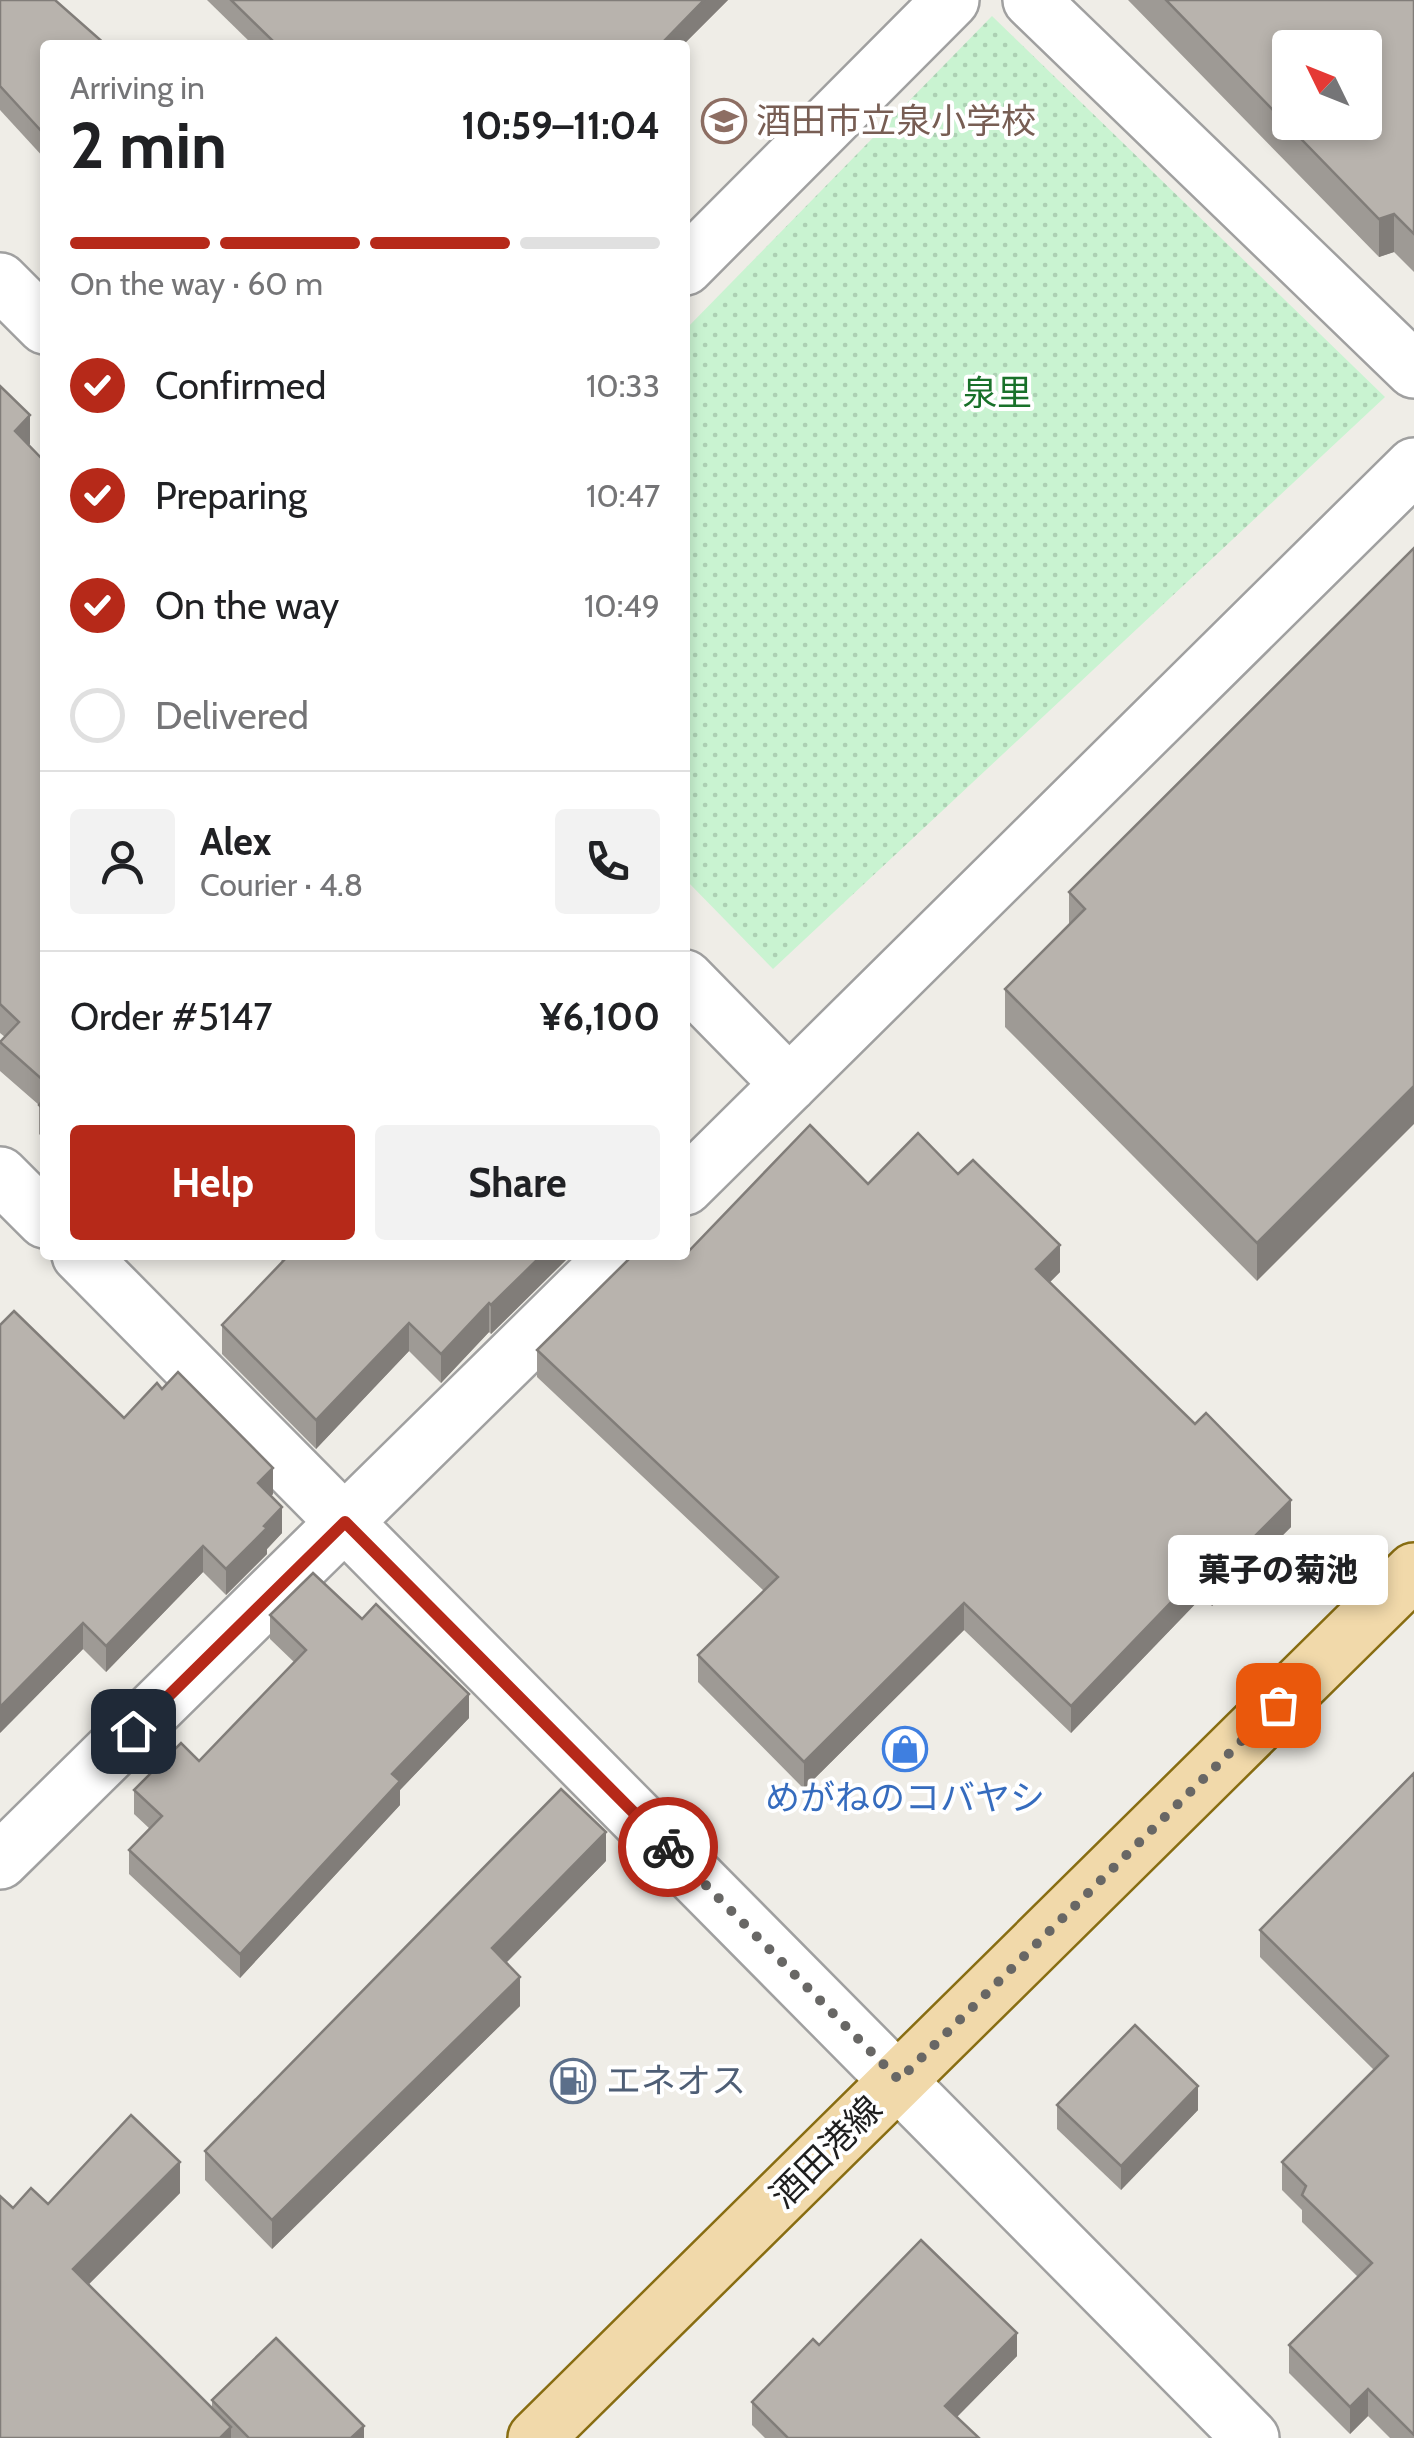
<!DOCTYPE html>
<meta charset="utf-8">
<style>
body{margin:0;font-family:Cabin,"Noto Sans JP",sans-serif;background:#f2f2f2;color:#202124;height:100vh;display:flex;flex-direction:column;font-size:38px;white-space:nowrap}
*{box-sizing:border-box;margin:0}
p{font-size:32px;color:#757577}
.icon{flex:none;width:55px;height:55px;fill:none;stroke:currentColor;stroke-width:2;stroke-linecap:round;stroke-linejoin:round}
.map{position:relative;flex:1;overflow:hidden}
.drawer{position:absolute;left:40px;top:40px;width:650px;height:1220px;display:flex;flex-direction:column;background:#fff;border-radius:10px;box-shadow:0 5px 15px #0003}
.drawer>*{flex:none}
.needle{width:65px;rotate:313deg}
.controls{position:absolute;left:1272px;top:30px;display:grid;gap:20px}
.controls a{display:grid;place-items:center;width:110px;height:110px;border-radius:10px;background:#fff;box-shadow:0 5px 15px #0003;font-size:50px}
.pin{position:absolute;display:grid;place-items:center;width:85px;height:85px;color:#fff;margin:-42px;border-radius:20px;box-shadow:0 5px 15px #0006}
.courier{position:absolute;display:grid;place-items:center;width:100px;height:100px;margin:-50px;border:8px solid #b62919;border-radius:50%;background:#fff;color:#222;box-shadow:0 2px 12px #0007}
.bubble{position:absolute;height:70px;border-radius:10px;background:#fff;box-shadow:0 5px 15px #0003;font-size:32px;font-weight:800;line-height:70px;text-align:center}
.overview em{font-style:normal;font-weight:800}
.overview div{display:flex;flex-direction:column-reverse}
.overview{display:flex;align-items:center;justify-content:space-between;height:170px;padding:0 30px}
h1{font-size:65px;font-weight:800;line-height:75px}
.bar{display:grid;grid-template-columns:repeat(4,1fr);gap:15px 10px;align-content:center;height:120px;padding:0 30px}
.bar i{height:12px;border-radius:8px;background:#e0e0e0}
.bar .active{background:#b62919}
.bar p{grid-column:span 4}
.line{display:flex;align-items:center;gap:25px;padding:0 30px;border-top:2px solid #e0e0e0}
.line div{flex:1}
.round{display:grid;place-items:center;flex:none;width:105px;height:105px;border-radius:10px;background:#f2f2f2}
ol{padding:0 30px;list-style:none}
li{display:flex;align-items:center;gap:30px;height:110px}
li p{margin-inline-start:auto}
li .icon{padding:10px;border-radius:50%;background:#b62919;color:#fff;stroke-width:4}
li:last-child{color:#757577}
li i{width:55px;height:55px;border:5px solid #e0e0e0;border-radius:50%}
.cta{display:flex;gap:20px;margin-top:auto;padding:20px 30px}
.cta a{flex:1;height:115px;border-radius:10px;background:#b62919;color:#fff;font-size:40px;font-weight:800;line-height:115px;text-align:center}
.cta a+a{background:#f2f2f2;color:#202124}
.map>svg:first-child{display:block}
.park{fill:url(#park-dots)}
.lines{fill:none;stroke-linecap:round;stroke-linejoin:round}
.minor-casing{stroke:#a0a0a0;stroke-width:60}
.primary-casing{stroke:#886d12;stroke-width:60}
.minor{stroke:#fff;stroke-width:55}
.primary{stroke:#f1d9aa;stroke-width:55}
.wall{fill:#9e9a95}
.shaded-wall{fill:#817d79}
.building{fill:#b8b3ad;stroke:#817d79;stroke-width:2.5;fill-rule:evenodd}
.done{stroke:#686765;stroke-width:10;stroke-dasharray:0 18}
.route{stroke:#b62919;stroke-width:12}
.labels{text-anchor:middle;stroke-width:8;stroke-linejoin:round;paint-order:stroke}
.education-label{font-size:35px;fill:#785e54;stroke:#fff;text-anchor:start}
.park-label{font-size:35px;fill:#19712a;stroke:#fff}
.shop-label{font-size:35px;fill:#366cbe;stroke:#fff}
.service-label{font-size:35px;fill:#4e5e75;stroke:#fff;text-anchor:start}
.street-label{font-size:35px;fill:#1f1f1f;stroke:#fff}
</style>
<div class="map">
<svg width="1414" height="2438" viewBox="0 0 1414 2438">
<defs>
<pattern id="park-dots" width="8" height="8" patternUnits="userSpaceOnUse" patternTransform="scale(2.5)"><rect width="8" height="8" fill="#c9f3d1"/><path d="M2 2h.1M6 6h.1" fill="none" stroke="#acd0b3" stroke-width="1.8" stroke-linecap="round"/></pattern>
</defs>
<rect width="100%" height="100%" fill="#efede7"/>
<!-- park -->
<path class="park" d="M992,16L1385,397L773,969L685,879V330Z"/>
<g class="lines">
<defs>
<g id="minor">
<path d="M1031,0L1414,370"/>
<path d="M685,267L951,0"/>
<path d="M0,281L45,326"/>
<path d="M685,978L789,1084"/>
<path d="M0,1175L45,1220"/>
<path d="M685,1187L1414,466"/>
<path d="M80,1255L1251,2438"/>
<path d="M0,1861L616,1255"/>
</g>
<path id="primary" d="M536,2438L1414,1571"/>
</defs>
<!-- minor casing -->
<use href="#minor" class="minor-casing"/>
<!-- primary casing -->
<use href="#primary" class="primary-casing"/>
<!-- minor -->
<use href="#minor" class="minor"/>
<!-- primary -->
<use href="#primary" class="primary"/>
</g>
<!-- wall -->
<g class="wall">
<path d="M0,0L45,45V159L0,110Z"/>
<path d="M207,0H728L683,45H253Z"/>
<path d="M1128,0H1414V272L1394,252L1379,257Z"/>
<path d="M0,386L30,444L29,445L45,462V1140L39,1134V1105L0,1071V1042L5,1037L0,1033Z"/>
<path d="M1414,548L1257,1281L1005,1027V989L1069,925V892Z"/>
<path d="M868,1184L1060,1272L1050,1282L1291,1527L1212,1606L1202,1597L1071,1733L964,1630L804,1789L698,1682V1655L764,1591L537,1377V1350L685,1255Z"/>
<path d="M276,1255H571L491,1334L489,1332L441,1383L409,1351L316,1449L222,1354V1325L283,1262Z"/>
<path d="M124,1418L273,1494L271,1496L282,1533L267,1549V1554L226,1595L203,1572L106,1672L83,1649L0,1733Z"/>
<path d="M270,1615L469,1718L400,1790V1805L240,1978L129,1874V1850L150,1829L134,1814V1790L199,1761L295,1663L270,1639Z"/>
<path d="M1414,1773V2438H1390L1368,2416L1350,2434L1289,2373V2345L1358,2277L1302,2222V2210L1282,2190V2162L1374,2070L1260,1957V1930Z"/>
<path d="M606,1861L506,1963L520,2006L272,2249L205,2180V2151Z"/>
<path d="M1057,2105L1198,2110L1121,2190L1057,2129Z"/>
<path d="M180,2193L89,2284L212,2408V2400L364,2438H0L13,2208Z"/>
<path d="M819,2345L1017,2356L957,2417L979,2438H765L752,2425V2402Z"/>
</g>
<!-- shaded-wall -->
<g class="shaded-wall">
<path d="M704,0H728L683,45H660Z"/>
<path d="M1394,214V252L1379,257V219Z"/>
<path d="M30,415V444L15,460V431Z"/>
<path d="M1414,1086V1124L1257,1281V1243Z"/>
<path d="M1060,1245V1272L1036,1296V1269Z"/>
<path d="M542,1255H571L491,1334V1305Z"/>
<path d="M489,1303V1332L441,1383V1354Z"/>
<path d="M409,1323V1351L316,1449V1420Z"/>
<path d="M273,1468V1494L258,1509V1483Z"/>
<path d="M1291,1500V1527L1212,1606V1579Z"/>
<path d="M282,1507V1533L267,1549V1554L226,1595V1569Z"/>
<path d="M203,1546V1572L106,1672V1646Z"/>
<path d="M1202,1570V1597L1071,1733V1706Z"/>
<path d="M964,1603V1630L804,1789V1762Z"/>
<path d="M83,1623V1649L0,1733V1707Z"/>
<path d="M469,1694V1718L400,1790V1805L240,1978V1954L392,1774Z"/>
<path d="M606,1832V1861L492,1977V1948Z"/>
<path d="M520,1977V2006L272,2249V2220Z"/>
<path d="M1198,2086V2110L1121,2190V2166Z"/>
<path d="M180,2162V2193L73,2300V2269Z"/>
<path d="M1017,2333V2356L945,2429V2406Z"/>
<path d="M1368,2389V2416L1350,2434V2407Z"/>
<path d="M364,2426V2438H351Z"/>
<path d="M231,2427V2438H220Z"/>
</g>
<!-- building -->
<g class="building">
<path d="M0,0H55L106,45H45V135L0,86Z"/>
<path d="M231,0H704L660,45H277Z"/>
<path d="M1166,0H1414V234L1394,214L1379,219ZM1290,48H1365V122H1290Z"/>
<path d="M0,386L30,415L15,431L45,462V1082L0,1042L19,1022L0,1004Z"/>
<path d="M1414,548V1086L1257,1243L1005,989L1085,909L1069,892Z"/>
<path d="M45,1098V1111L39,1105Z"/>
<path d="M810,1125L868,1184L918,1133L958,1174L973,1160L1060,1245L1036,1269L1195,1424L1206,1413L1291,1500L1212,1579L1202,1570L1071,1706L964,1603L804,1762L698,1655L778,1577L537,1350L633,1255H685Z"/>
<path d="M289,1255H542L491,1305L489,1303L441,1354L409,1323L316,1420L222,1325Z"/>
<path d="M14,1311L124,1418L157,1383L162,1389L178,1372L273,1468L258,1483L282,1507L264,1526L267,1528L226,1569L203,1546L106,1646L83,1623L0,1707V1325Z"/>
<path d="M313,1573L362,1619L376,1604L469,1694L392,1774L400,1781L240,1954L129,1850L162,1816L134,1790L181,1743L199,1761L306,1650L270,1615Z"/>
<path d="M1414,1773V2435L1368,2389L1350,2407L1289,2345L1372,2263L1302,2195L1306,2186L1282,2162L1388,2056L1260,1930Z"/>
<path d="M561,1789L606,1832L492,1948L520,1977L272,2220L205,2151Z"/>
<path d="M1135,2025L1198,2086L1121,2166L1057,2105Z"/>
<path d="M131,2115L180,2162L73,2269L231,2427L220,2438H0V2196L13,2208L31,2188L48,2204Z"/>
<path d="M921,2240L1017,2333L945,2406L979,2438H788L752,2402L813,2339L819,2345Z"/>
<path d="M276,2338L364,2426L351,2438H249L212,2400Z"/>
</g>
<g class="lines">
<!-- done -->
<path class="done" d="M668,1847L899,2080L1278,1705"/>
<!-- route -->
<path class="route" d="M133,1731L345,1522L668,1847"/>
</g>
<!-- icons -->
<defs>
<symbol id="school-ring" viewBox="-11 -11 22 22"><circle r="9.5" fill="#fff" stroke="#8d6e63" stroke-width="1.5"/><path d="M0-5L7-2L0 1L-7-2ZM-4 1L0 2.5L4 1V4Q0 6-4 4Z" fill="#8d6e63"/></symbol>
<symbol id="shop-ring" viewBox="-11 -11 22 22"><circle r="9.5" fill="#fff" stroke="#3f7fe0" stroke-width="1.5"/><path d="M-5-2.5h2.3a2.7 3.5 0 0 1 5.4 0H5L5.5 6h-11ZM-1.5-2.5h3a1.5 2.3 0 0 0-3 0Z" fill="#3f7fe0"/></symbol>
<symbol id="fuel-ring" viewBox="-11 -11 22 22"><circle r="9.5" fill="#fff" stroke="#5c6f8a" stroke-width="1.5"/><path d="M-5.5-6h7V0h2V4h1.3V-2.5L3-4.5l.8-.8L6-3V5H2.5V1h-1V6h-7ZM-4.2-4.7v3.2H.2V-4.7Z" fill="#5c6f8a"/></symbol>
</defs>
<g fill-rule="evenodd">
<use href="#school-ring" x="699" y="96" width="50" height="50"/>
<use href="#shop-ring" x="880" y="1724" width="50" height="50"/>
<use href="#fuel-ring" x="548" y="2056" width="50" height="50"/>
</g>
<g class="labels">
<!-- education labels -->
<g class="education-label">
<text x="756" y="133">酒田市立泉小学校</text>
</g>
<!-- park labels -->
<g class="park-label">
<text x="997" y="405">泉里</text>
</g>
<!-- shop labels -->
<g class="shop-label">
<text x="905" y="1810">めがねのコバヤシ</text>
</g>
<!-- service labels -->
<g class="service-label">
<text x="606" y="2093">エネオス</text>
</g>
<!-- street labels -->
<g class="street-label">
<text transform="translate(826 2152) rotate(-45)" y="12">酒田港線</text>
</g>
</g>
</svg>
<div class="controls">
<a><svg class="needle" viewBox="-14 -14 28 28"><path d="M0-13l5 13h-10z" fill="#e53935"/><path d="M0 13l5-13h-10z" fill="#757577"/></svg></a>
</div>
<div class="pin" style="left:1278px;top:1705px;background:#ea580c"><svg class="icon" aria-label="bag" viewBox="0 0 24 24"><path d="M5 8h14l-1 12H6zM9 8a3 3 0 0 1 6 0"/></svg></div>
<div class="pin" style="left:133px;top:1731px;background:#1f2937"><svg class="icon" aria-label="home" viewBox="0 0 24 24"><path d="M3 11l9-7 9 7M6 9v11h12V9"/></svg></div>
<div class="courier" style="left:668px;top:1847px"><svg class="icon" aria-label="bike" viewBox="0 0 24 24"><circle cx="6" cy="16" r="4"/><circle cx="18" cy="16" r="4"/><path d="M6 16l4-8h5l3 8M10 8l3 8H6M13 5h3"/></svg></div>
<div class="bubble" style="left:1168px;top:1535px;width:220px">菓子の菊池</div>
<section class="drawer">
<div class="overview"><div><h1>2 min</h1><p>Arriving in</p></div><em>10:59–11:04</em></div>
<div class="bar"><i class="active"></i><i class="active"></i><i class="active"></i><i></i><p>On the way · 60 m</p></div>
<ol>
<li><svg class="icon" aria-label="check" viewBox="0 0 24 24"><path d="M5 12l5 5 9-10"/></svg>Confirmed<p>10:33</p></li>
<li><svg class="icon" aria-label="check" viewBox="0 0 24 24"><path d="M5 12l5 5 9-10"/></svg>Preparing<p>10:47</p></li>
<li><svg class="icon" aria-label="check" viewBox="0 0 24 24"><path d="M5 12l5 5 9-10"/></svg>On the way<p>10:49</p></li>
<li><i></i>Delivered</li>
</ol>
<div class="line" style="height:180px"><a class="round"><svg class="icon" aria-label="person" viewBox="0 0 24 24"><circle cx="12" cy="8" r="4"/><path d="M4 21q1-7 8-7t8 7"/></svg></a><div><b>Alex</b><p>Courier · 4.8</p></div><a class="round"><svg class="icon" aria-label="phone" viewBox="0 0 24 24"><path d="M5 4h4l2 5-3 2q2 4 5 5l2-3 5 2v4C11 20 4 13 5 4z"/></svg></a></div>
<div class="line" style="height:130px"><div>Order #5147</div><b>¥6,100</b></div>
<div class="cta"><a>Help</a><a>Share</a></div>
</section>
</div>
